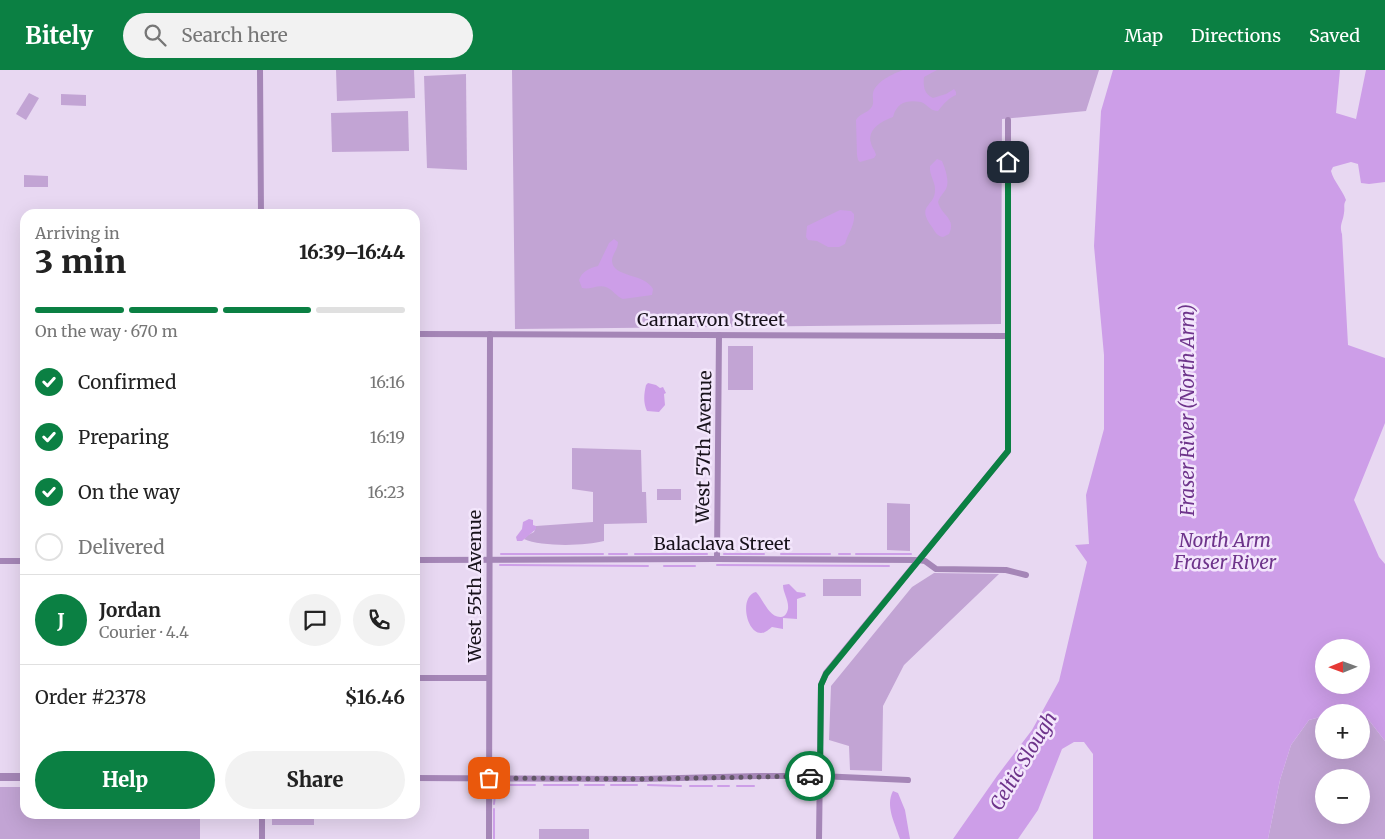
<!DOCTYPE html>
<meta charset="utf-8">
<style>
body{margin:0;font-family:Merriweather,serif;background:#f2f2f2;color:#222;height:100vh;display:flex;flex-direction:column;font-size:19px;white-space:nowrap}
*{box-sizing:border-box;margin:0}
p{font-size:16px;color:#767676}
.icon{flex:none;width:28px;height:28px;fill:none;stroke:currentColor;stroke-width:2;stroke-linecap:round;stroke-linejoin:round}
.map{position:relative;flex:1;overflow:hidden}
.side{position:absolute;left:20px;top:139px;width:400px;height:610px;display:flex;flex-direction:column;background:#fff;border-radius:15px;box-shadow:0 5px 20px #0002}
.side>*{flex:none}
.needle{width:32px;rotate:269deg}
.tools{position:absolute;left:1315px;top:569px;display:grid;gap:10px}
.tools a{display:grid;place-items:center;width:55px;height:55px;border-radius:50%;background:#fff;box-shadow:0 5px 20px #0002;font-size:25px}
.pin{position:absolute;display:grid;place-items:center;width:42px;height:42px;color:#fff;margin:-21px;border-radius:10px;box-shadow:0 2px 8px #0006}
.courier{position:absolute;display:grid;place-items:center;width:50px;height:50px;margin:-25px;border:4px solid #0b8043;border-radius:50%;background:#fff;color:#222;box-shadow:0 1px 6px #0007}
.headline em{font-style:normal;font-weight:800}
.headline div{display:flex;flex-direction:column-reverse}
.headline{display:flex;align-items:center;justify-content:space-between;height:85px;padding:0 15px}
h1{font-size:32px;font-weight:800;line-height:38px}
.bar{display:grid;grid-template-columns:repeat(4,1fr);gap:8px 5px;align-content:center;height:60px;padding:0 15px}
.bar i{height:6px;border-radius:4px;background:#e0e0e0}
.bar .active{background:#0b8043}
.bar p{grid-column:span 4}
.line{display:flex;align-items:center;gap:12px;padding:0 15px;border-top:1px solid #e0e0e0}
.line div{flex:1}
.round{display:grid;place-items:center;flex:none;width:52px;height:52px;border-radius:26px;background:#f2f2f2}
ol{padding:0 15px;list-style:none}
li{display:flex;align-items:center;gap:15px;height:55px}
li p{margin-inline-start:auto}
li .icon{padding:5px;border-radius:50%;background:#0b8043;color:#fff;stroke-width:4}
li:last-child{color:#767676}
li i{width:28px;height:28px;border:2px solid #e0e0e0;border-radius:50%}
.action{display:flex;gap:10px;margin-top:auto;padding:10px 15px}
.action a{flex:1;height:58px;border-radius:30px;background:#0b8043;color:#fff;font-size:20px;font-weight:800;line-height:58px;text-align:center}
.action a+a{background:#f2f2f2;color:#222}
header{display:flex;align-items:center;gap:30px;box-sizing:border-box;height:70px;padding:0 25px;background:#0b8043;color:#fff}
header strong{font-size:24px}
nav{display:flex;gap:28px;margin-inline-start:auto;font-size:18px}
.search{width:350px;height:45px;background:#f2f2f2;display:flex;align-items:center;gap:12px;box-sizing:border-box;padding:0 18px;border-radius:28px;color:#767676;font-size:19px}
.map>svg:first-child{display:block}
.green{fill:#c2a4d4;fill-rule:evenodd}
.water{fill:#cd9ee8;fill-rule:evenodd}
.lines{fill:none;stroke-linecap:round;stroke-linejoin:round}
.stream{stroke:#cd9ee8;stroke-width:2}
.minor{stroke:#a586b7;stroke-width:6}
.tertiary{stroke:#a586b7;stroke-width:8}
.done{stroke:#615766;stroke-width:5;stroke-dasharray:0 9}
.route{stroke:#0b8043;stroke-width:6}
.labels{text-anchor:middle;stroke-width:5;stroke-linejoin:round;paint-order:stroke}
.street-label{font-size:18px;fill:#18121b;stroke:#f3e6fc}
.water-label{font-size:19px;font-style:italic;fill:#6e348b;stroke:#f3e6fc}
</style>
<header>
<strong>Bitely</strong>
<div class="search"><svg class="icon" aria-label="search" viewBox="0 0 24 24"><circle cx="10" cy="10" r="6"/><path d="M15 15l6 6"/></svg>Search here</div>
<nav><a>Map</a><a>Directions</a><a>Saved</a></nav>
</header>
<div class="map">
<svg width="1385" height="769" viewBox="0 0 1385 769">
<rect width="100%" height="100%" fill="#e8d8f2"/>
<!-- green -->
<g class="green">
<path d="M336,0H414L415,28L337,31Z"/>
<path d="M512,0H1099L1086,41L1002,49L1001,254L515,259Z"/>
<path d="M466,4L467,100L427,98L424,6Z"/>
<path d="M29,23L39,28L26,50L16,44Z"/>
<path d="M61,24L86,25V36L61,35Z"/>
<path d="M408,41L409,81L332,82L331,43Z"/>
<path d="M24,105L48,106V117H24Z"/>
<rect x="728" y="276" width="25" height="44"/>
<path d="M572,378L641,380L642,422H646L647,453L604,454V471C586,476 541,477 524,469L528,465L534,462L536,456L593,452V422L572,419Z"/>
<rect x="657" y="419" width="24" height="11"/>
<path d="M887,433L910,434V481L887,480Z"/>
<path d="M934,503L999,504L904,595L883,636L882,701L850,700L849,676L829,670L831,616L912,517Z"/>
<rect x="823" y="509" width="38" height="17"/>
<path d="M1324,646V680H1361V648L1368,649L1385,671V769H1268L1280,710L1291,675L1309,650ZM1324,708H1361V745H1324Z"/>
<path d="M0,717H25V744H200V769H0Z"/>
<rect x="272" y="744" width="42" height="11"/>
<rect x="539" y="759" width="50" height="10"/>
</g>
<!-- water -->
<g class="water">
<path d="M903,0H937L924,7C923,16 924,24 933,28L946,24L954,19L956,22V25C947,29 943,35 938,41C930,41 927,34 921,32C907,30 897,32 893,47C882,51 867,59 871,73C872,78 875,80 876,85L874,88L860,92L858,90L857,85L856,50C860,43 866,44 871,38C875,33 872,29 873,23C876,11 893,4 903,0Z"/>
<path d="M1113,0H1340L1336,43L1356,49L1366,0H1385V112L1369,114L1361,113L1358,94L1351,92L1333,97L1331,101C1334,112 1342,119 1346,130C1343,135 1345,137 1344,143C1343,152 1339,155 1342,164L1348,275L1385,288V353L1354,430L1379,487L1385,494V671L1368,649L1361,648V642H1324V646L1309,650L1291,675L1280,710L1268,769H1093V684L1084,672H1074L1062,679L1038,740L1018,769H953L997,706L1032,660L1059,611L1087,492L1075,475L1089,474L1086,425L1104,359V285L1094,176L1101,41ZM1324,578H1361V615H1324Z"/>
<path d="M937,89L942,91C945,98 950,112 946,119C943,124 940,126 938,132C941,145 957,149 949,164L943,167C937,166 935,162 932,157C915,134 936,137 935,119C935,111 929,105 930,96Z"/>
<path d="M840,140L851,141L854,144C855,156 848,163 845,174L839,177H828L817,171L808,170L806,167L807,156Z"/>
<path d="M614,169L618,172C618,180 612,184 612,191C613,208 645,203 653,219L652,225L623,229C617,227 613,220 606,217C598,214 590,220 582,218L579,210C582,201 590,198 598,196L609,173Z"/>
<path d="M648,313L656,315L660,318L663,317L666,323L664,324L665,335L659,342L647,341C643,332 644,324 646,315Z"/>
<path d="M529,449L533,450V455L536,456V459L522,471H517L516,467L522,459L523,452Z"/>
<path d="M789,514L797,522L805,523L806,526L797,529V549L783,548V559L772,557C769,559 766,563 761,563C746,563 739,526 756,522C763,529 769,548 781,547C785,547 787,543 788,539C789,530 783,523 783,515Z"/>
<path d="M893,721L898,723L905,740L910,769H900C895,753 885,736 893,721Z"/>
</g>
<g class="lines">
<!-- stream -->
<g class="stream">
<path d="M501,484H603"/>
<path d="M609,484H627"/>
<path d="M635,484H707"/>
<path d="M724,484H764"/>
<path d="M781,484H830"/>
<path d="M839,484H850"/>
<path d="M856,484H911"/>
<path d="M500,495L648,496"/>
<path d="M717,495L889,496"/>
<path d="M664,496H695"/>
<path d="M544,715H578"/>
<path d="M585,715H604"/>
<path d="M611,715H637"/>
<path d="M648,715L681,716"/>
<path d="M690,716H712"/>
<path d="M718,716H729"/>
<path d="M737,716H754"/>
<path d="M494,734L496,715H535"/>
<path d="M494,769V739"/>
</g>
<!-- minor -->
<g class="minor">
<path d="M260,0L261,144"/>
<path d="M415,264L1007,266"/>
<path d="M717,489L719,265"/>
<path d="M415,490L717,489L918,490L925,491L936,499L1006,500L1026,505"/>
<path d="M0,491H25"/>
<path d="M415,608H489"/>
<path d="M415,708L642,709L758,706H820L908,710"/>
<path d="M262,744V769"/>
<path d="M489,769L490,264"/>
<path d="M819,769L821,615L826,603L1008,381V50"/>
</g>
<!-- tertiary -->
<path class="tertiary" d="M0,707H25"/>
</g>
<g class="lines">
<!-- done -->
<path class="done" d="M489,708L642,709L810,706"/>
<!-- route -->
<path class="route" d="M810,706H820L821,615L826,604L1008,381V92"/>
</g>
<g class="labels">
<!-- street labels -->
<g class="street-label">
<text x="711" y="256">Carnarvon Street</text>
<text transform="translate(704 377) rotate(-89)" y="6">West 57th Avenue</text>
<text x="722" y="480">Balaclava Street</text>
<text transform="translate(475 516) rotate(-90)" y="6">West 55th Avenue</text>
</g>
<!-- water labels -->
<g class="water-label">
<text transform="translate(1187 340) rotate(-90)" y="7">Fraser River (North Arm)</text>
<text x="1225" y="477">North Arm<tspan x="1225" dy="22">Fraser River</tspan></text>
<text transform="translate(1023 691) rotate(-59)" y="7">Celtic Slough</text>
</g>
</g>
</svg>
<div class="tools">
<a><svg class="needle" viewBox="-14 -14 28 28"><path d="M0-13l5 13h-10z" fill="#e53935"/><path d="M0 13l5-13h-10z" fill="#767676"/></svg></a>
<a>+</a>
<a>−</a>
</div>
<div class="pin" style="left:489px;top:708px;background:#ea580c"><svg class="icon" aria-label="bag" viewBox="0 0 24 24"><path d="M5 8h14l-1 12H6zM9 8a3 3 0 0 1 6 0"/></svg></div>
<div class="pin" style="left:1008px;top:92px;background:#1f2937"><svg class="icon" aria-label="home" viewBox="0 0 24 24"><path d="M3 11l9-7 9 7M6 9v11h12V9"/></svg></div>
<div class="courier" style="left:810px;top:706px"><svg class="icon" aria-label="car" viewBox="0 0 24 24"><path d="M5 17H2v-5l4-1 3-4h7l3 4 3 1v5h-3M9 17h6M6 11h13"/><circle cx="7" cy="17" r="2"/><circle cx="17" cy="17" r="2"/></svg></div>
<section class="side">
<div class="headline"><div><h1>3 min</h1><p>Arriving in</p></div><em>16:39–16:44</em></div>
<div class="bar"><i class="active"></i><i class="active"></i><i class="active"></i><i></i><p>On the way · 670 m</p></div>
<ol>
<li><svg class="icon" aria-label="check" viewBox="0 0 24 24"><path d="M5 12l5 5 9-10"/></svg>Confirmed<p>16:16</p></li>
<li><svg class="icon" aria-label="check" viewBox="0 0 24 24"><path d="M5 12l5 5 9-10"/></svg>Preparing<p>16:19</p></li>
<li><svg class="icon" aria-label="check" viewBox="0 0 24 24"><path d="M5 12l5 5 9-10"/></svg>On the way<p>16:23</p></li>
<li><i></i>Delivered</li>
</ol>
<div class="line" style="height:90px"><b class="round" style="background:#0b8043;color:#fff">J</b><div><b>Jordan</b><p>Courier · 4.4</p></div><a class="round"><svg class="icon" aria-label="chat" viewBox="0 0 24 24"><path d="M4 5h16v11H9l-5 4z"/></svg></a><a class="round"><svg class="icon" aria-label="phone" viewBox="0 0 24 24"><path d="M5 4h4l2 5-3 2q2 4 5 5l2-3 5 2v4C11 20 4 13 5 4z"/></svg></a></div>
<div class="line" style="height:65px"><div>Order #2378</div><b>$16.46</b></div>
<div class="action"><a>Help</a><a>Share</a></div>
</section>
</div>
